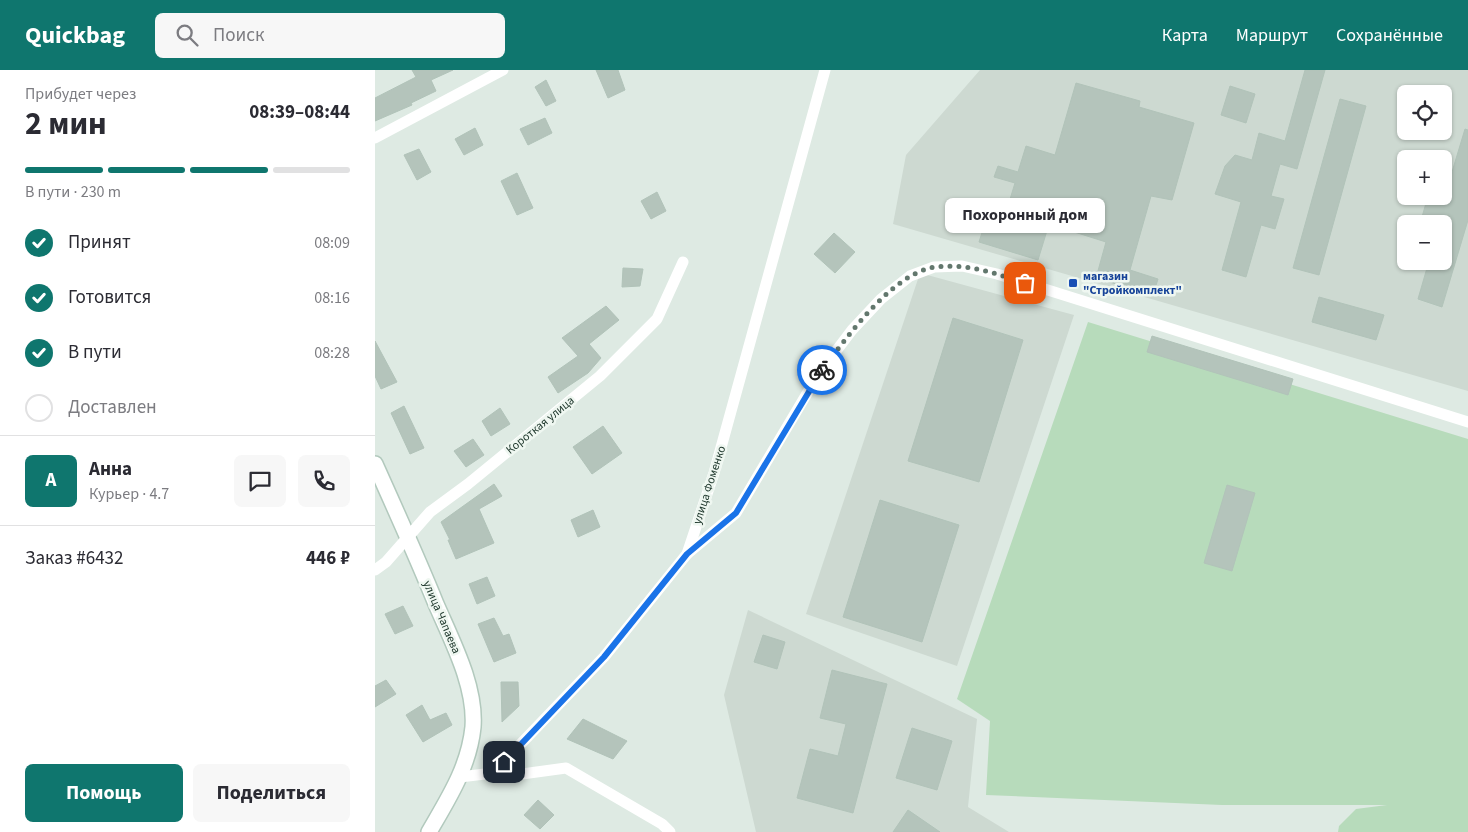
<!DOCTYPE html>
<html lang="ru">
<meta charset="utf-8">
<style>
body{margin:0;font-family:"Source Sans 3",sans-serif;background:#f7f7f7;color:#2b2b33;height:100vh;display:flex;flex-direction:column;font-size:19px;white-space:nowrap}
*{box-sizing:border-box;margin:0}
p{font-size:16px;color:#7c7c81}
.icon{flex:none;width:28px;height:28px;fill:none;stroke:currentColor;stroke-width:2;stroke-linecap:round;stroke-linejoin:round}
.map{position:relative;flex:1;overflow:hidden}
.drawer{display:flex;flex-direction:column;background:#fff;width:375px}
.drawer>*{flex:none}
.buttons{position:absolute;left:1022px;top:15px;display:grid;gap:10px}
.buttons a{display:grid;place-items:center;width:55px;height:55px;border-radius:8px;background:#fff;box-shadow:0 1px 4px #0004;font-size:25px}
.pin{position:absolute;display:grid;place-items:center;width:42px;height:42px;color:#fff;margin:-21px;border-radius:10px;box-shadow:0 2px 8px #0006}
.courier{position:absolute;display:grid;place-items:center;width:50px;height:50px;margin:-25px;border:4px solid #1a73e8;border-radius:50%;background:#fff;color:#222;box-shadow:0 1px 6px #0007}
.bubble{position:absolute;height:35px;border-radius:8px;background:#fff;box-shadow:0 1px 4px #0004;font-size:16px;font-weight:700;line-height:35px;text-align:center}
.overview em{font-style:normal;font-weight:700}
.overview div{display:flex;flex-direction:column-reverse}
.overview{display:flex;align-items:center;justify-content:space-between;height:85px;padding:0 25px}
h1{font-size:32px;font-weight:700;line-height:38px}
.bar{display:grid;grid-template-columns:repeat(4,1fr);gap:8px 5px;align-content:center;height:60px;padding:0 25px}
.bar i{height:6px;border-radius:4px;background:#e1e1e2}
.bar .on{background:#0f766e}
.bar p{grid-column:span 4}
.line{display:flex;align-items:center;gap:12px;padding:0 25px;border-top:1px solid #e1e1e2}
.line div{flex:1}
.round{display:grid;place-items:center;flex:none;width:52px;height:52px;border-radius:8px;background:#f7f7f7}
ol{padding:0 25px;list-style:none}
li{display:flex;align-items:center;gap:15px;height:55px}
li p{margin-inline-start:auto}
li .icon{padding:5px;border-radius:50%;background:#0f766e;color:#fff;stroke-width:4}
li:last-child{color:#7c7c81}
li i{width:28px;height:28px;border:2px solid #e1e1e2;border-radius:50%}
.action{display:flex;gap:10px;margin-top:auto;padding:10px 25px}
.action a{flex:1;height:58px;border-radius:8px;background:#0f766e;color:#fff;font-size:20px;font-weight:700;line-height:58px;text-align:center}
.action a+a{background:#f7f7f7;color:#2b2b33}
header{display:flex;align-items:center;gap:30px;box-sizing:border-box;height:70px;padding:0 25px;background:#0f766e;color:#fff}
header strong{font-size:24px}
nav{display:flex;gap:28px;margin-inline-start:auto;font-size:18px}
.search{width:350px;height:45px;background:#f7f7f7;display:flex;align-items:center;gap:12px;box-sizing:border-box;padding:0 18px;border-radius:8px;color:#7c7c81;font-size:19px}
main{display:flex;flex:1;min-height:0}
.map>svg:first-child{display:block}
.built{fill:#cdd9d1;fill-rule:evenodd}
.green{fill:#b7dbbb}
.building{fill:#b4c4bb;stroke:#b1c3b9}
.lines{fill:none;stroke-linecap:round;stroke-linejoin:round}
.secondary-casing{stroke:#b2c9bd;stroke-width:18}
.street{stroke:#fff;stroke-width:11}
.secondary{stroke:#fff;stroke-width:15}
.done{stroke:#62776d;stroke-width:5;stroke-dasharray:0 9}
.route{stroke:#1a73e8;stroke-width:6}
.transit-dot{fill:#1a4fb4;stroke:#eff7f1;stroke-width:2}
.labels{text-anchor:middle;stroke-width:5;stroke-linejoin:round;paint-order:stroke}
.transit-label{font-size:12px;font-weight:bold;fill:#164399;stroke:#eff7f1;text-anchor:start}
.street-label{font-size:12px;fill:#20392e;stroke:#eff7f1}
</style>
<header>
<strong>Quickbag</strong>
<div class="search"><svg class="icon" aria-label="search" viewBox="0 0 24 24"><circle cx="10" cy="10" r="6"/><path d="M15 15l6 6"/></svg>Поиск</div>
<nav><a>Карта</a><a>Маршрут</a><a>Сохранённые</a></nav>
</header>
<main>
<section class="drawer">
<div class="overview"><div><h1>2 мин</h1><p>Прибудет через</p></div><em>08:39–08:44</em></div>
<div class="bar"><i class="on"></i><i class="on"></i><i class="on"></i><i></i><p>В пути · 230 m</p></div>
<ol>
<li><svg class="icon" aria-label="check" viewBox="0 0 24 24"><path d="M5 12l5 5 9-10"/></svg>Принят<p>08:09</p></li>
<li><svg class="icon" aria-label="check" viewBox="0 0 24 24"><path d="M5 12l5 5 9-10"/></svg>Готовится<p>08:16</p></li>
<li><svg class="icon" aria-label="check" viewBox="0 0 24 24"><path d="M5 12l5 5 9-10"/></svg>В пути<p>08:28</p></li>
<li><i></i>Доставлен</li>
</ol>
<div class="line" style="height:90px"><b class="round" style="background:#0f766e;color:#fff">А</b><div><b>Анна</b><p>Курьер · 4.7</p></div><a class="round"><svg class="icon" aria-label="chat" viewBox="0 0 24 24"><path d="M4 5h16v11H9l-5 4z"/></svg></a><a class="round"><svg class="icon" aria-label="phone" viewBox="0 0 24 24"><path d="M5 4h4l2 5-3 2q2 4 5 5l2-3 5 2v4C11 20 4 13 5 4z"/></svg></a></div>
<div class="line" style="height:65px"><div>Заказ #6432</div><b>446 ₽</b></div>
<div class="action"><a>Помощь</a><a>Поделиться</a></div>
</section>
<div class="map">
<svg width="1093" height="762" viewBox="0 0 1093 762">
<rect width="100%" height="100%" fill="#deeae3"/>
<!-- built -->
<g class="built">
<path d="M605,0H1093V321L518,154L531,85ZM1031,24H1069V61H1031ZM1031,89H1069V126H1031ZM1031,154H1069V191H1031Z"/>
<path d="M545,203L699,245L582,596L431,544Z"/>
<path d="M373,540L602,649L593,737L634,762H381L349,625Z"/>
</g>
<!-- green -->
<path class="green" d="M713,252L1093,369V762H963L964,756L981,739L1012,735H847L611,725L615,651L582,629Z"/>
<!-- building -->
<g class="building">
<path d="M37,0H78L56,10L61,21L36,33L37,35L0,51V28L41,7Z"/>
<path d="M221,0H243L250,20L233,28Z"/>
<path d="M930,0H950L922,99L905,94L896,126L909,129L900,159L886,155L871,207L847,200L866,132L840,124L850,96L860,85L877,90L884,63L910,71Z"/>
<path d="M171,10L181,31L171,36L160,17Z"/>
<path d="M701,13L765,31L764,37L819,53L797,130L776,126L755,200L783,209L778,225L721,208L731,172L674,154L663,190L604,172L612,147L628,152L640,113L619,107L623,96L643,102L651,76L680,85Z"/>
<path d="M855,16L880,24L871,53L846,45Z"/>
<path d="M965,29L991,36L944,205L918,198Z"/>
<path d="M170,48L177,63L153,75L145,59Z"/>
<path d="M100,58L108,75L89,85L80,69Z"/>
<path d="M1090,59L1093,60V150L1067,237L1043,229L1054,191H1069V154H1045L1053,126H1069V110L1074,112Z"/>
<path d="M44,79L56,102L42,110L29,85Z"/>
<path d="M142,103L158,138L142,145L126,111Z"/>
<path d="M282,122L291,141L276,149L266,131Z"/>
<path d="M459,163L480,182L460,203L439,184Z"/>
<path d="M248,198L268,199L265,216L247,217Z"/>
<path d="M944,227L1009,245L1001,270L937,252Z"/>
<path d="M231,236L244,250L214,274L226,288L213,303L183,323L173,307L203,286L187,268Z"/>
<path d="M578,248L648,270L604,412L533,391Z"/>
<path d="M777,266L918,309L913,325L772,282Z"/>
<path d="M0,271L22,312L6,319L0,306Z"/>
<path d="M29,336L49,378L35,384L16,343Z"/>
<path d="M125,338L135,354L116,366L107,351Z"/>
<path d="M228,356L247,383L217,404L198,377Z"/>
<path d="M98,369L109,385L91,397L79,381Z"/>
<path d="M119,414L127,426L104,439L119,473L81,489L73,470H75L66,452Z"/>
<path d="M852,415L880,423L857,501L829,493Z"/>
<path d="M505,430L584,455L547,572L468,547Z"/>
<path d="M218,440L225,457L203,467L196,450Z"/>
<path d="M112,507L120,526L102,534L94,514Z"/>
<path d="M28,536L38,556L20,564L10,544Z"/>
<path d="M119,548L128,566L134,564L141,583L119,592L103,554Z"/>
<path d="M388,565L410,572L402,599L379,592Z"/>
<path d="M457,600L512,614L478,743L422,728L435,679L463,686L471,654L445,648Z"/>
<path d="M11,610L21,624L0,637V616Z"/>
<path d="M126,612H143L144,636L127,652Z"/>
<path d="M47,635L55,650L71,643L77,655L48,672L31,645Z"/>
<path d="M208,649L252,671L238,689L192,669Z"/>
<path d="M537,658L577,671L562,720L521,708Z"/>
<path d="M163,730L179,745L165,759L149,745Z"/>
<path d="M533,740L565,762H518Z"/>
</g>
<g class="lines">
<defs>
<path id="secondary" d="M0,394C21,441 42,487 61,534C77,571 101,616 98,657C94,697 73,729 54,762"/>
</defs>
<!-- secondary casing -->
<use href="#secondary" class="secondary-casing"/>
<!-- street -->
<g class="street">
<path d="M0,68L128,0"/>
<path d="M312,484L361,443L443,305L477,260L506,229L535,206L559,197L587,196L622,204L1093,352"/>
<path d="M0,500L11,492L55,442L93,414L225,306L282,249L308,192"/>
<path d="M118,703L147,704L191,698L287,754L295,762"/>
<path d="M85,707L118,703L229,587L312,484L339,403L450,0"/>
</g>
<!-- secondary -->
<use href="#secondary" class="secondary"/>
</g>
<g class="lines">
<!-- done -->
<path class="done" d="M447,300C472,267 518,202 561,197C592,193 622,204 650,213"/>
<!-- route -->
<path class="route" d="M129,692L229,587L312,484L361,443L447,300"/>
</g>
<!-- markers -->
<rect class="transit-dot" x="693" y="208" width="10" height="10" rx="2.5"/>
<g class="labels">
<!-- transit labels -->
<g class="transit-label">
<text x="708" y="210">магазин<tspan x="708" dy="14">"Стройкомплект"</tspan></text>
</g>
<!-- street labels -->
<g class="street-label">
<text transform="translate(165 355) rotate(-39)" y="4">Короткая улица</text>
<text transform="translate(334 415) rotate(-72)" y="4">улица Фоменко</text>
<text transform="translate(67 547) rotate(67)" y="4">улица Чапаева</text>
</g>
</g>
</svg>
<div class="buttons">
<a><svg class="icon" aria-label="locate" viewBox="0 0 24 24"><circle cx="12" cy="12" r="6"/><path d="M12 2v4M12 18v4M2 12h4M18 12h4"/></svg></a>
<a>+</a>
<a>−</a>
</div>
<div class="pin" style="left:650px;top:213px;background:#ea580c"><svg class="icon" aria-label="bag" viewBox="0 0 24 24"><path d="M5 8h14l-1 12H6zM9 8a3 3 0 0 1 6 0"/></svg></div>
<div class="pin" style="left:129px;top:692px;background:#1f2937"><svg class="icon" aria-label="home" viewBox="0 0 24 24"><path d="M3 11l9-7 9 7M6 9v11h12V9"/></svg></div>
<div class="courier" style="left:447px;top:300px"><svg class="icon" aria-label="bike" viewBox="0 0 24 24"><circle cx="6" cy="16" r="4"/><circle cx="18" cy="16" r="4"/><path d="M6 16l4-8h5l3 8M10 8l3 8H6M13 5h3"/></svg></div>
<div class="bubble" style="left:570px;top:128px;width:160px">Похоронный дом</div>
</div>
</main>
